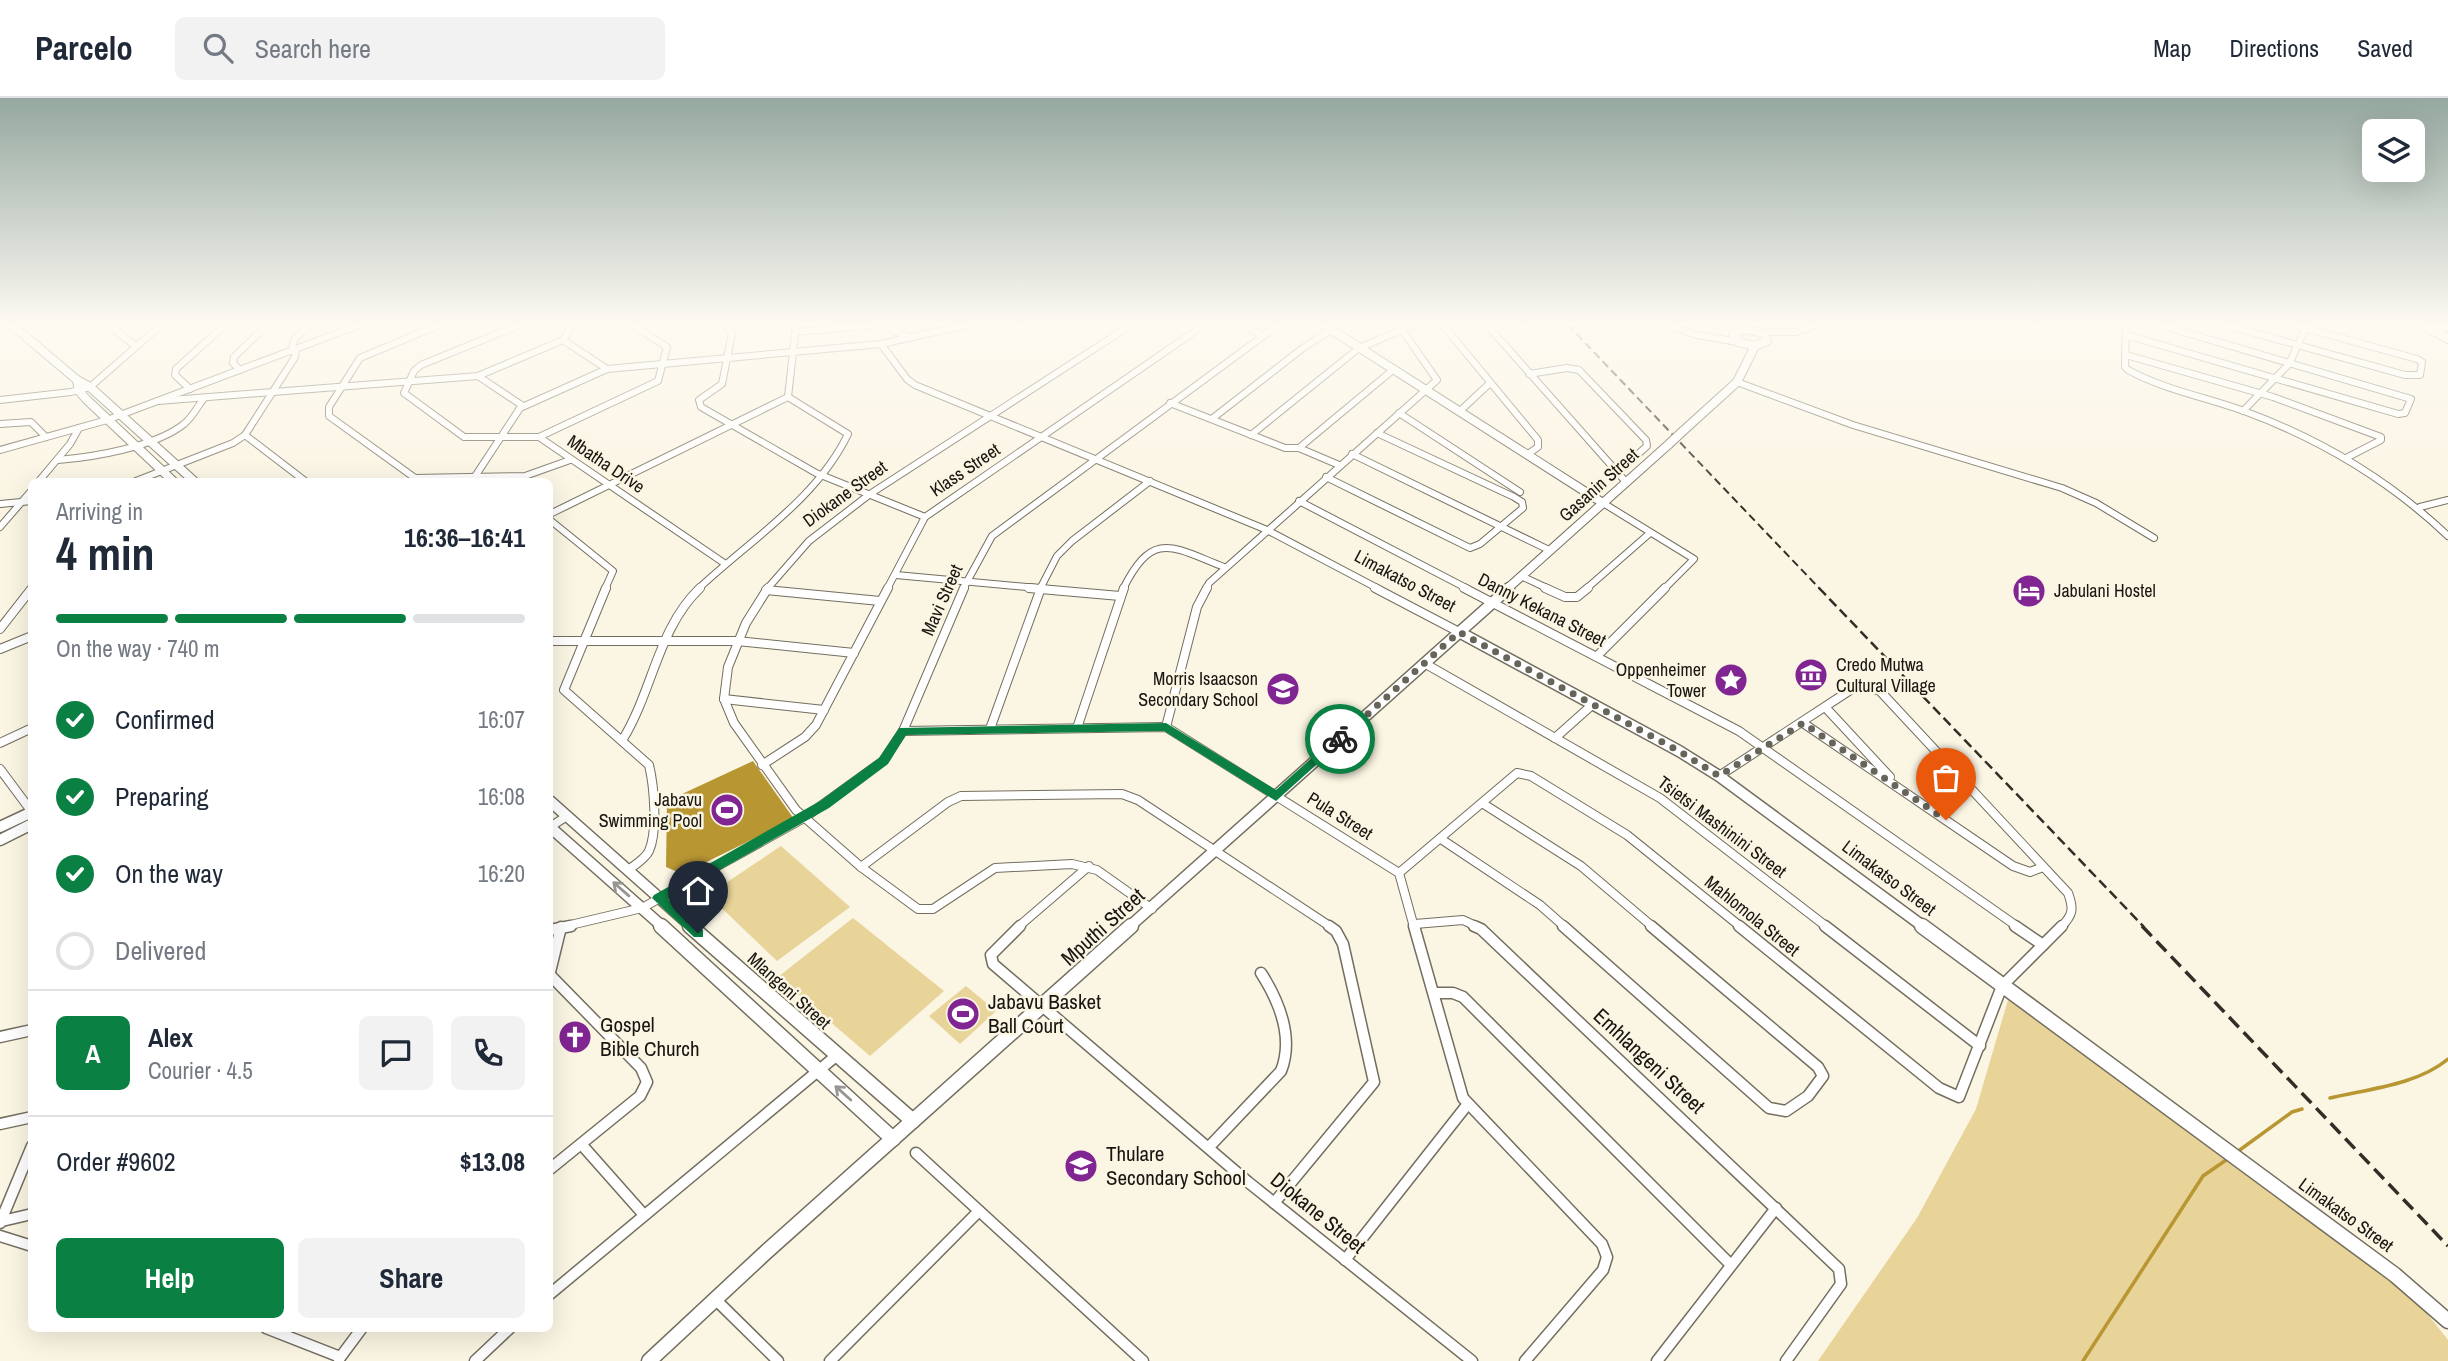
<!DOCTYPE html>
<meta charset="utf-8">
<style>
body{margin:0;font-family:"Archivo Narrow",sans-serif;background:#f2f2f3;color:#1f2937;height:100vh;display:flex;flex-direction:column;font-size:26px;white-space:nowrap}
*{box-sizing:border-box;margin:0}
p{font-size:23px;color:#747a83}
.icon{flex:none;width:38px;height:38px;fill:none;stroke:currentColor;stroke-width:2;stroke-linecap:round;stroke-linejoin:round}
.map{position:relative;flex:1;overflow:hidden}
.details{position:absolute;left:28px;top:380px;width:525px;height:854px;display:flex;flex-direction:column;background:#fff;border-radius:10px;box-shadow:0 7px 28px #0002}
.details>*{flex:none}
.buttons{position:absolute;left:2362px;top:21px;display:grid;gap:14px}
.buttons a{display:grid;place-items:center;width:63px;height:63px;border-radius:10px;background:#fff;box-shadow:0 7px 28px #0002;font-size:35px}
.pin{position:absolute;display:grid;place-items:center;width:60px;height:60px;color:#fff;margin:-72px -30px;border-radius:50% 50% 50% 0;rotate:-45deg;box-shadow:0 0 7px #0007}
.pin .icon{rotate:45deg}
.courier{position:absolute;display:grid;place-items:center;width:70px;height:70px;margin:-35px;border:5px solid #0b8043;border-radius:50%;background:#fff;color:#222;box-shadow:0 2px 9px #0007}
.summary em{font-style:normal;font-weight:700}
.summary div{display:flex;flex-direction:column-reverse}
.summary{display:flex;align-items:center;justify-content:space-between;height:119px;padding:0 28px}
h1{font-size:46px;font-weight:700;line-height:52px}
.bar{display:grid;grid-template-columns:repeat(4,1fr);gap:10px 7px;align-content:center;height:84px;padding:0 28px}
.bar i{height:9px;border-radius:5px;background:#e0e1e3}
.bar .selected{background:#0b8043}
.bar p{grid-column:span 4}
.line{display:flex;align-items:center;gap:18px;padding:0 28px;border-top:2px solid #e0e1e3}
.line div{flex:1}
.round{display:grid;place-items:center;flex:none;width:74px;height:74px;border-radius:10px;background:#f2f2f3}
ol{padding:0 28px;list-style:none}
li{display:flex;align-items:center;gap:21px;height:77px}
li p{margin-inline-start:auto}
li .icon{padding:7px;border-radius:50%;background:#0b8043;color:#fff;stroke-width:4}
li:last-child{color:#747a83}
li i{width:38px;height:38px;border:4px solid #e0e1e3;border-radius:50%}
.cta{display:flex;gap:14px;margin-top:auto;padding:14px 28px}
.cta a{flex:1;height:80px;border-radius:10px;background:#0b8043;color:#fff;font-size:28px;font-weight:700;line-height:80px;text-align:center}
.cta a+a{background:#f2f2f3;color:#1f2937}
header{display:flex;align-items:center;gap:42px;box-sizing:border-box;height:98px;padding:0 35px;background:#fff;border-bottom:2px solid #e0e1e3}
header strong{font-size:33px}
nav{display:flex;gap:38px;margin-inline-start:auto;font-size:24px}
.search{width:490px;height:63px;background:#f2f2f3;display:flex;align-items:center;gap:18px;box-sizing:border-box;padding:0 24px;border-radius:10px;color:#747a83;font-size:26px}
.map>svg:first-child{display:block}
.green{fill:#e8d398}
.water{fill:#b89733}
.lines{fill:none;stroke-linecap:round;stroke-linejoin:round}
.stream{stroke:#b89733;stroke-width:3.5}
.street-far2-casing{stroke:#736e5f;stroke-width:8}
.street-far1-casing{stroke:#736e5f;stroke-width:10}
.street-casing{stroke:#736e5f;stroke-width:13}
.secondary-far2-casing{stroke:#736e5f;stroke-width:10}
.secondary-far1-casing{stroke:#736e5f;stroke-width:13}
.secondary-casing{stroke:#736e5f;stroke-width:17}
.street-far2{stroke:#fff;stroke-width:6}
.street-far1{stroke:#fff;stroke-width:8}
.street{stroke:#fff;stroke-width:10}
.secondary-far2{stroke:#fff;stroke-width:8}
.secondary-far1{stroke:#fff;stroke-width:10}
.secondary{stroke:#fff;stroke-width:14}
.rail-far2{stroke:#302e26;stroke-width:2;stroke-dasharray:8 4.5;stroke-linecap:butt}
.rail-far1{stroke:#302e26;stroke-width:2.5;stroke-dasharray:10 5;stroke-linecap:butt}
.rail{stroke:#302e26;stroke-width:3.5;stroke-dasharray:14 7;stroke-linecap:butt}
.secondary-bridge-casing{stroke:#736e5f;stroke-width:10;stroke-linecap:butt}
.secondary-bridge{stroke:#fff;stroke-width:8}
.oneway{stroke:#979693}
.route{fill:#0b8043}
.done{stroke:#67645a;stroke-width:7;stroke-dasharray:0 12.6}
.labels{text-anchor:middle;stroke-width:5;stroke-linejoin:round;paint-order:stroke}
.street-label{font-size:18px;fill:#181610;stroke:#fbf5e3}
.poi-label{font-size:18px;fill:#181610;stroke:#fbf5e3;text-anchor:end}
.near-street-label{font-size:21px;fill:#181610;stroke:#fbf5e3}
.near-poi-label{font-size:21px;fill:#181610;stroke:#fbf5e3;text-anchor:start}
</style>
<header>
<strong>Parcelo</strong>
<div class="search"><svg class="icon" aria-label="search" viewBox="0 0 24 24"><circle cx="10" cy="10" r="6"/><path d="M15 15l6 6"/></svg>Search here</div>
<nav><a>Map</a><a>Directions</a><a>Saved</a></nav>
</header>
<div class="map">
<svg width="2448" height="1263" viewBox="0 0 2448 1263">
<rect width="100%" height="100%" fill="#fbf5e3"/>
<!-- green -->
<g class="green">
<path d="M781,748L850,809L777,863L708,797Z"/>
<path d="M853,820L944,893L870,958L778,879Z"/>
<path d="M966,888L996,913L960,946L929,918Z"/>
<path d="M2008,902L2414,1199L2448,1242V1263H1818L1917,1120L1976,1011Z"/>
</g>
<!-- water -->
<path class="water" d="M753,663L794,721L682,776L666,769L667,703Z"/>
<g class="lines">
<!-- stream -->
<g class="stream">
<path d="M2330,1000C2368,991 2417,987 2448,961"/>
<path d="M2237,1054L2292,1014L2302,1011"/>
<path d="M2083,1263L2203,1078L2229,1060"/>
</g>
<defs>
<g id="street-far2">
<path d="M108,227L136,248"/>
<path d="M439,227L360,260L329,309V318L415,380L525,378L570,362"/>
<path d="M519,227L421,267L414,273L404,295L464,339H539L724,465"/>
<path d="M725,227L732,235L722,286L699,302L701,309L816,375L925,419"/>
<path d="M884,227L910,240"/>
<path d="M1244,227L1262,238"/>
<path d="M1443,227L1538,342V349L1528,356"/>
<path d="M1487,227L1626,384"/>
<path d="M1668,227L1697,237L1738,244"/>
<path d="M2126,227L2125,269L2128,272C2165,292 2205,299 2244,313C2320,341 2389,382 2448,438"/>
<path d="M2226,227L2405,277H2420L2422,264L2417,261L2294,227"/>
<path d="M2429,231L2448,229"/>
<path d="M795,234L876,227"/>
<path d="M1760,234H1796L1815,227"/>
<path d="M2126,237L2398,316L2405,315L2411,301L2160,227"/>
<path d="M563,242L573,227"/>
<path d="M881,246L907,281L915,287L1267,432L1379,491"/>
<path d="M296,251L295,259L245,337L305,383"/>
<path d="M292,253L294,242L309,227"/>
<path d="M2126,257L2273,299L2381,339V342L2346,360"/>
<path d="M240,272L233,265L234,259L267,227"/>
<path d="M1529,276L1567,270L1579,272L1646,342L1647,348L1617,375"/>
<path d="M478,278L523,308"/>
<path d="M1737,284L1853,327L2062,390L2096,405L2154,440"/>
<path d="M190,291L175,277L176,271L225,227"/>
<path d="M788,299L796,227"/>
<path d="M0,302L71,294L90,289L161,227"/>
<path d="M158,303L478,278L563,242L607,271"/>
<path d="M1170,305L1285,350H1299L1339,367"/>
<path d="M1460,313L1490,285"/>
<path d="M2243,313L2289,266L2307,227"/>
<path d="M1399,315L1520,394"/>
<path d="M1213,320L1303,250L1331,232"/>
<path d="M0,326L31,324L46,339"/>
<path d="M1251,337L1359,250L1413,227"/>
<path d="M539,339L658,283L667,249L633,227"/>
<path d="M1299,350L1394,271"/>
<path d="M0,352L107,322L359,227"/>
<path d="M1352,356L1549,452"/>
<path d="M58,362C94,359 155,349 184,326C192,320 198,308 204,300"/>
<path d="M1326,379L1470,450L1480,446L1523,410L1522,404L1514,399L1377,335"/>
<path d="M39,383L70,346L79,330"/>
<path d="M136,383L233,345L245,337"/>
<path d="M472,383L520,310L607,271L881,246L966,227"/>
<path d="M1299,403L1468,491"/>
<path d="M1603,405L1694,461L1664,491"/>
<path d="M0,406L32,403"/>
<path d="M2420,409L2448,402"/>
<path d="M550,416L788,299"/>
<path d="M550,422L613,473L605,491"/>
<path d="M0,429L32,392"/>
<path d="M896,477L1048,491"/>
<path d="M1521,478L1549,491"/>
<path d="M698,491C749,443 817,401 848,336L788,299"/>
<path d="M767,491L809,443L870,396L1131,227"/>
<path d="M887,491L925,419L1204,227"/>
<path d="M963,491L992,438L1278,227"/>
<path d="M1040,491L1057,458L1072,443L1150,383"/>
<path d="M1123,491C1153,431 1172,449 1224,469"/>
<path d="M1206,491L1209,485L1437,282L1402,232"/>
<path d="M1586,491L1650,435"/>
</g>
<g id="street-far1">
<path d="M606,490L564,592L649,667C654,688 658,732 649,753C645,761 635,767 628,772"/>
<path d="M768,490L746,525L728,569L724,601L734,625L796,712L861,769L918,811H933L995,770L1072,766L1097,772L1152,811"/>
<path d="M1029,490L1120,498"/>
<path d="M1375,490L1459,534"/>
<path d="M1464,490L1739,633L2018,829"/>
<path d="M1545,490L1565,499H1577L1588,490"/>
<path d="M766,492L880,503"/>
<path d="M0,531L32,490"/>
<path d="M550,543H737L854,555"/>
<path d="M0,551L32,538"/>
<path d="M1597,558L1665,490"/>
<path d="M1424,565L1660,700L1827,829"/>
<path d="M724,601L824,612"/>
<path d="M1826,610L1890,679L1887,682"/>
<path d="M1803,625L2013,768L2030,774L2043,769"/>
<path d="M1166,629L1197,509L1207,490"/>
<path d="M1077,630L1124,490"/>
<path d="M990,631L1041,490"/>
<path d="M903,633L1166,629L1399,775L1414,829"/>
<path d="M1555,640L1592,607"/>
<path d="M623,641C653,592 658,530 700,490"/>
<path d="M0,645L32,630"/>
<path d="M762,667L805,639L816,627L888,490"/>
<path d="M0,671L32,714"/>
<path d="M1719,678L1855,589L1864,587L1880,593L2068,795C2074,811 2073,817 2061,829"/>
<path d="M1482,705L1581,768L1653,829"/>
<path d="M550,729L567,718"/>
<path d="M1441,741L1540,807L1565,829"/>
<path d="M861,769L948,704L961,698L1122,696L1138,702L1331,829"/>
<path d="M1399,775L1517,675L1531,678L1627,737L1741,829"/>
<path d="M1415,826L1463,822L1478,829"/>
<path d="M562,829L642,810L804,720L883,663L903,633L964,490"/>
<path d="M1018,829L1089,768"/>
</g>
<g id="street">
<path d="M1020,828L991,857L993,866L1248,1084L1472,1263"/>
<path d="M1414,828L1463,1000L1602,1146L1607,1159L1603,1172L1525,1263"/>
<path d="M1474,828L1481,831L1839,1171L1841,1186L1786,1263"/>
<path d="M1563,828L1769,1010L1786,1013L1808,998L1823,978L1818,969L1651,828"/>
<path d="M1739,828L1939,990L1959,999L2002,888L2062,828"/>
<path d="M1825,828L1980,948"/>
<path d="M2015,828L2043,847"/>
<path d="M550,832L571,828"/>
<path d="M550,874L561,829"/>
<path d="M550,877L641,970L647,984L640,998L550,1071"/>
<path d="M1435,895H1453L1463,899L1730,1166"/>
<path d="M0,939L32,932"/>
<path d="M0,1026L32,1019"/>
<path d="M582,1047L644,1117"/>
<path d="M1209,1049L1281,973C1294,940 1279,903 1261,875"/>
<path d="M916,1055L1143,1263"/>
<path d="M1274,1105L1374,984L1343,846L1336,833L1329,828"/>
<path d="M2,1123L32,1116"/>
<path d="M0,1125L32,1048"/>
<path d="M0,1138L32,1148"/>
<path d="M1345,1162L1467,1007"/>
<path d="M550,1196L836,958"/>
<path d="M715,1201L778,1263"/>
<path d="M266,1230L340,1259"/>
<path d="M339,1261L362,1230"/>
<path d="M475,1263L510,1230"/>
<path d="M830,1263L979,1113"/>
<path d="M1657,1263L1776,1110"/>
</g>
<g id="secondary-far2">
<path d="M12,227L77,282L90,289L194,383"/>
<path d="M1324,227L1603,405"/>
<path d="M2423,227L2448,241"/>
<path d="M1745,231L1763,235L1767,243L1755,248L1738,244L1733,235Z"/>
<path d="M77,282L79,293L87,302L173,383"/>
<path d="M1683,333L1737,284L1755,248"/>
<path d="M1507,491L1669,346"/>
</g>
<g id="secondary-far1">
<path d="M1459,534L1679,653L1719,678L1924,829"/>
<path d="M550,703L692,829"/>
<path d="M0,729L32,714"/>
<path d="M550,729L663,829"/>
<path d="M0,742L32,726"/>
<path d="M1129,829L1509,490"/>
</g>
<g id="secondary">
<path d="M661,828L893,1041"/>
<path d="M690,828L913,1023"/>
<path d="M1922,828L2395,1177L2448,1223"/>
<path d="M649,1263L765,1155L1131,828"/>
</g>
</defs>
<!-- street-far2 casing -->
<use href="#street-far2" class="street-far2-casing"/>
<!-- street-far1 casing -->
<use href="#street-far1" class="street-far1-casing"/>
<!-- street casing -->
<use href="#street" class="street-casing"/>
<!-- secondary-far2 casing -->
<use href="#secondary-far2" class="secondary-far2-casing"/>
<!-- secondary-far1 casing -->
<use href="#secondary-far1" class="secondary-far1-casing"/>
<!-- secondary casing -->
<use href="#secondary" class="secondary-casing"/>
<!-- street-far2 -->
<use href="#street-far2" class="street-far2"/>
<!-- street-far1 -->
<use href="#street-far1" class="street-far1"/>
<!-- street -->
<use href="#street" class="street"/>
<!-- secondary-far2 -->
<use href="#secondary-far2" class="secondary-far2"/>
<!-- secondary-far1 -->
<use href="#secondary-far1" class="secondary-far1"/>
<!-- secondary -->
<use href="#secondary" class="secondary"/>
<!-- rail-far2 -->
<path class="rail-far2" d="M1568,227L1820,491"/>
<!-- rail-far1 -->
<path class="rail-far1" d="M1819,490L2144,829"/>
<!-- rail -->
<path class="rail" d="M2142,828L2448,1148"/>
<defs>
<path id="secondary-bridge" d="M1669,346L1683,333"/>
</defs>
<!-- secondary-bridge casing -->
<use href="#secondary-bridge" class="secondary-bridge-casing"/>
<!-- secondary-bridge -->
<use href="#secondary-bridge" class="secondary-bridge"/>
</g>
<!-- one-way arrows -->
<defs><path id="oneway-shaft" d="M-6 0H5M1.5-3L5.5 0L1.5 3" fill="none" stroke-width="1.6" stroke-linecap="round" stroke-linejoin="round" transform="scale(1.75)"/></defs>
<g class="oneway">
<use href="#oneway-shaft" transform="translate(621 791) rotate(-139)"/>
<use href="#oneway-shaft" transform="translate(843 995) rotate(-138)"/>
</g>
<!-- sky -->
<linearGradient id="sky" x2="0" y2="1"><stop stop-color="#95a8a0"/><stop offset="0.56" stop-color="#fdfaf2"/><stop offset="1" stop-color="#fdfaf2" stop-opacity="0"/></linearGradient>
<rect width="2448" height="404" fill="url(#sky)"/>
<!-- route -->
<path class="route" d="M1166,625L1276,692L1336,638L1340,637L1345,641L1276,703L1164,633L906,637L888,666L829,710L668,801L703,832V839H694L652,800L654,797L820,703L879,660L899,630Z"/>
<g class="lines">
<!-- done -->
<path class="done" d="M1340,641L1459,534L1679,653L1719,678L1803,625L1946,722"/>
</g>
<!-- icons -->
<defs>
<symbol id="hotel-disc" viewBox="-11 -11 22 22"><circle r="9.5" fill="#802592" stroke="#fbf5e3"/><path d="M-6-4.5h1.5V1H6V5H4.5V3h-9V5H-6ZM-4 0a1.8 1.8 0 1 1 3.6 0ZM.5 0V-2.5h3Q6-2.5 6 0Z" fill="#fff"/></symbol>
<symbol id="museum-disc" viewBox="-11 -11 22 22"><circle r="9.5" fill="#802592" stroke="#fbf5e3"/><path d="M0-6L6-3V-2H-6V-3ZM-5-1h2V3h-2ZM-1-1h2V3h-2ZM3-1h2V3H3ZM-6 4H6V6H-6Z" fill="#fff"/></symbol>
<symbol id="sight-disc" viewBox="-11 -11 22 22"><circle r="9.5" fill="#802592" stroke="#fbf5e3"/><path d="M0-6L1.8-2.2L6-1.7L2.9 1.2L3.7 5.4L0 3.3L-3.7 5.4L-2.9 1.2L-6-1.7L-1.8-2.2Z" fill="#fff"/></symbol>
<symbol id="school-disc" viewBox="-11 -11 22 22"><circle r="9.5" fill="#802592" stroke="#fbf5e3"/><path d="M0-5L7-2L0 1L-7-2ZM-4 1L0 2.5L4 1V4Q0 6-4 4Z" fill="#fff"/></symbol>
<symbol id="stadium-disc" viewBox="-11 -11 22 22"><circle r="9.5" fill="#802592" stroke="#fbf5e3"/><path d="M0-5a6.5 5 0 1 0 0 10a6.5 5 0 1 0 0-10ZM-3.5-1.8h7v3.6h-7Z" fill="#fff"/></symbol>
<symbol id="church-disc" viewBox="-11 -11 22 22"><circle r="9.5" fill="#802592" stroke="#fbf5e3"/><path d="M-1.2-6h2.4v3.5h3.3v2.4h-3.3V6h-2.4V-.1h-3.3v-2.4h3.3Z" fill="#fff"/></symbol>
</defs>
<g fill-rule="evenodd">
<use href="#hotel-disc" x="2010" y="474" width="38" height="38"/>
<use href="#museum-disc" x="1792" y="558" width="38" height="38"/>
<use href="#sight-disc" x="1712" y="563" width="38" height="38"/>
<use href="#school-disc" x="1264" y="572" width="38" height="38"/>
<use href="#stadium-disc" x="708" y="693" width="38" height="38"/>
<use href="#stadium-disc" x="944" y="897" width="38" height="38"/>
<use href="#church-disc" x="556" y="920" width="38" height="38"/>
<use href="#school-disc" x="1062" y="1049" width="38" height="38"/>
</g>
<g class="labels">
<!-- street labels -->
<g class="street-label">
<text transform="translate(606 366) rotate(34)" y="6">Mbatha Drive</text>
<text transform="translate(965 372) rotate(-34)" y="6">Klass Street</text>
<text transform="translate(1599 387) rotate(-42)" y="6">Gasanin Street</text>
<text transform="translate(845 396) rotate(-36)" y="6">Diokane Street</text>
<text transform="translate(1405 483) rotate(28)" y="6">Limakatso Street</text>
<text transform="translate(942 502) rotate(-66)" y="6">Mavi Street</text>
<text transform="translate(1542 512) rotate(27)" y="6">Danny Kekana Street</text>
<text transform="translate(1340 718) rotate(32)" y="6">Pula Street</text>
<text transform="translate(1722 729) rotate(37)" y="6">Tsietsi Mashinini Street</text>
<text transform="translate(1889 780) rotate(37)" y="6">Limakatso Street</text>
<text transform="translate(1752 818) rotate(39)" y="6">Mahlomola Street</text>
<text transform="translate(789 893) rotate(42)" y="6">Mlangeni Street</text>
<text transform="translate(2346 1117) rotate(36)" y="6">Limakatso Street</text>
</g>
<!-- poi labels -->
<g class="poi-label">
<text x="2054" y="499" text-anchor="start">Jabulani Hostel</text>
<text x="1836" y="573" text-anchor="start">Credo Mutwa<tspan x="1836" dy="21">Cultural Village</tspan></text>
<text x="1706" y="578">Oppenheimer<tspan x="1706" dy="21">Tower</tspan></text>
<text x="1258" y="587">Morris Isaacson<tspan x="1258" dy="21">Secondary School</tspan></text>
<text x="702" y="708">Jabavu<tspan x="702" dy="21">Swimming Pool</tspan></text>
</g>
<!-- near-street labels -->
<g class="near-street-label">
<text transform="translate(1103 829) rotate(-42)" y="7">Mputhi Street</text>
<text transform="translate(1649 963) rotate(43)" y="7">Emhlangeni Street</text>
<text transform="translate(1318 1115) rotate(39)" y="7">Diokane Street</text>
</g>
<!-- near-poi labels -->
<g class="near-poi-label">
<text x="988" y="911">Jabavu Basket<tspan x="988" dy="24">Ball Court</tspan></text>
<text x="600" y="934">Gospel<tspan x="600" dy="24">Bible Church</tspan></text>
<text x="1106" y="1063">Thulare<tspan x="1106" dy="24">Secondary School</tspan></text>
</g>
</g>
</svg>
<div class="buttons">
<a><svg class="icon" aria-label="layers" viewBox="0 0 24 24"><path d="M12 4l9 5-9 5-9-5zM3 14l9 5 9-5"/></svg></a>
</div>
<div class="pin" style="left:1946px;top:722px;background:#ea580c"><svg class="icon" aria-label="bag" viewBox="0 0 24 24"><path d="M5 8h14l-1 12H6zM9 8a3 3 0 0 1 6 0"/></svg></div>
<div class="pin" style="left:698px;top:835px;background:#1f2937"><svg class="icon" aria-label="home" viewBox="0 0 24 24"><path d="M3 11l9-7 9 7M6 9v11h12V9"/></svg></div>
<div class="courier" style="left:1340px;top:641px"><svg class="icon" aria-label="bike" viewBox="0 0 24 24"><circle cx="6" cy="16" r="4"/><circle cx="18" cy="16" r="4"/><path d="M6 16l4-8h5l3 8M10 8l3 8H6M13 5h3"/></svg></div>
<section class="details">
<div class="summary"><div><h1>4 min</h1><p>Arriving in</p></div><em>16:36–16:41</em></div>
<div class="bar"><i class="selected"></i><i class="selected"></i><i class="selected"></i><i></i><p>On the way · 740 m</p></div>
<ol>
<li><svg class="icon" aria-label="check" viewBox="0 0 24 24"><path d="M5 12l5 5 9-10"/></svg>Confirmed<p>16:07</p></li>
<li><svg class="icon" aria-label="check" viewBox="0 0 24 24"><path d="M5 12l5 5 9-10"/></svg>Preparing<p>16:08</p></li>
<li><svg class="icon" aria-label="check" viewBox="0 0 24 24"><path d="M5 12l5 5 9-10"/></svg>On the way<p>16:20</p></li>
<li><i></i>Delivered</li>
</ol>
<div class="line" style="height:126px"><b class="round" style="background:#0b8043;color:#fff">A</b><div><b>Alex</b><p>Courier · 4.5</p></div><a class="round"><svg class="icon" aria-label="chat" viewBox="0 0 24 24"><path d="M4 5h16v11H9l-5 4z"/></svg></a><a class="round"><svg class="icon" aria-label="phone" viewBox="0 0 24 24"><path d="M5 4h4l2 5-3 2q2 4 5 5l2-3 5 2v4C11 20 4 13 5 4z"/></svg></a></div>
<div class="line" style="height:91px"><div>Order #9602</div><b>$13.08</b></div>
<div class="cta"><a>Help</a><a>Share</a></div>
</section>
</div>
